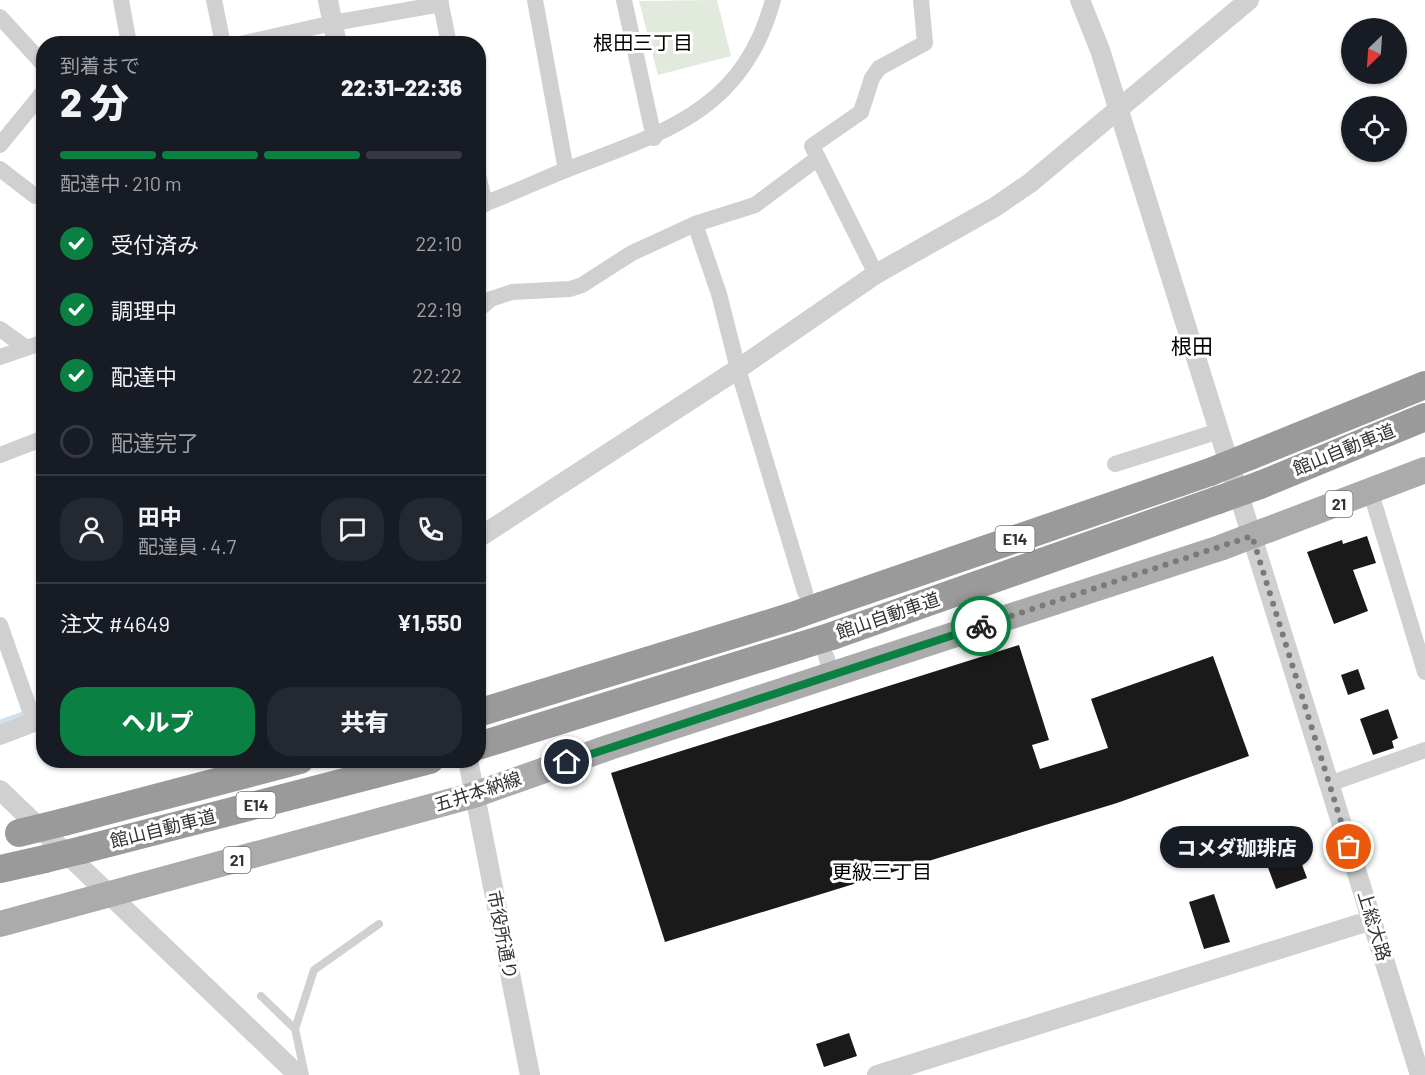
<!DOCTYPE html>
<html lang="ja">
<meta charset="utf-8">
<style>
body{margin:0;font-family:Barlow,"Noto Sans JP",sans-serif;background:#242831;color:#f1f3f6;height:100vh;display:flex;flex-direction:column;font-size:22px;white-space:nowrap}
*{box-sizing:border-box;margin:0}
p{font-size:20px;color:#9ea1a6}
.icon{flex:none;width:33px;height:33px;fill:none;stroke:currentColor;stroke-width:2;stroke-linecap:round;stroke-linejoin:round}
.map{position:relative;flex:1;overflow:hidden}
.sheet{position:absolute;left:36px;top:36px;width:450px;height:732px;display:flex;flex-direction:column;background:#171b24;border-radius:24px;box-shadow:0 2px 4px #0004}
.sheet>*{flex:none}
.needle{width:39px;rotate:205deg}
.fabs{position:absolute;left:1341px;top:18px;display:grid;gap:12px}
.fabs a{display:grid;place-items:center;width:66px;height:66px;border-radius:50%;background:#171b24;box-shadow:0 2px 4px #0004;font-size:30px}
.pin{position:absolute;display:grid;place-items:center;width:51px;height:51px;color:#fff;margin:-26px;border:3px solid #fff;border-radius:50%;box-shadow:0 2px 6px #0007}
.courier{position:absolute;display:grid;place-items:center;width:60px;height:60px;margin:-30px;border:4px solid #0b8043;border-radius:50%;background:#fff;color:#222;box-shadow:0 2px 8px #0007}
.bubble{position:absolute;height:42px;border-radius:21px;background:#171b24;box-shadow:0 2px 4px #0004;font-size:20px;font-weight:800;line-height:42px;text-align:center}
.overview em{font-style:normal;font-weight:800}
.overview div{display:flex;flex-direction:column-reverse}
.overview{display:flex;align-items:center;justify-content:space-between;height:102px;padding:0 24px}
h1{font-size:39px;font-weight:800;line-height:45px}
.bar{display:grid;grid-template-columns:repeat(4,1fr);gap:9px 6px;align-content:center;height:72px;padding:0 24px}
.bar i{height:8px;border-radius:4px;background:#363941}
.bar .selected{background:#0b8043}
.bar p{grid-column:span 4}
.line{display:flex;align-items:center;gap:15px;padding:0 24px;border-top:2px solid #363941}
.line div{flex:1}
.round{display:grid;place-items:center;flex:none;width:63px;height:63px;border-radius:24px;background:#242831}
ol{padding:0 24px;list-style:none}
li{display:flex;align-items:center;gap:18px;height:66px}
li p{margin-inline-start:auto}
li .icon{padding:6px;border-radius:50%;background:#0b8043;color:#fff;stroke-width:4}
li:last-child{color:#9ea1a6}
li i{width:33px;height:33px;border:3px solid #363941;border-radius:50%}
.button{display:flex;gap:12px;margin-top:auto;padding:12px 24px}
.button a{flex:1;height:69px;border-radius:24px;background:#0b8043;color:#fff;font-size:24px;font-weight:800;line-height:69px;text-align:center}
.button a+a{background:#242831;color:#f1f3f6}
.map>svg:first-child{display:block}
.green{fill:#e2e9dd}
.lines{fill:none;stroke-linecap:round;stroke-linejoin:round}
.stream{stroke:#d0e0ec;stroke-width:4.5}
.building{fill:#1a1a1a}
.service{stroke:#d0d0d0;stroke-width:8}
.minor{stroke:#d0d0d0;stroke-width:16}
.tertiary{stroke:#d0d0d0;stroke-width:20}
.primary{stroke:#ababab;stroke-width:26}
.motorway{stroke:#9a9a9a;stroke-width:28}
.motorway-bridge{stroke:#9a9a9a;stroke-width:28}
.done{stroke:#7a7a7a;stroke-width:6;stroke-dasharray:0 10.8}
.route{stroke:#0b8043;stroke-width:8}
.labels{text-anchor:middle;stroke-width:6;stroke-linejoin:round;paint-order:stroke}
.shield{fill:#fff;stroke:#707070;stroke-width:1.5}
.shield-label{font-size:16px;font-weight:bold;fill:#333}
.street-label{font-size:18px;fill:#333;stroke:#fff}
.neighbourhood-label{font-size:20px;fill:#000;stroke:#fff}
.quarter-label{font-size:21px;fill:#000;stroke:#fff}
</style>
<div class="map">
<svg width="1425" height="1075" viewBox="0 0 1425 1075">
<rect width="100%" height="100%" fill="#fff"/>
<!-- green -->
<path class="green" d="M717,0L731,56L658,75L639,1Z"/>
<g class="lines">
<!-- stream -->
<path class="stream" d="M0,722L44,706"/>
</g>
<!-- building -->
<g class="building">
<path d="M1367,536L1376,563L1353,570L1368,611L1334,624L1307,552L1342,540L1343,544Z"/>
<path d="M1019,645L1049,740L1032,745L1040,769L1108,748L1091,699L1213,656L1249,756L1117,803L665,942L611,773Z"/>
<path d="M1358,669L1365,689L1348,695L1341,675Z"/>
<path d="M1388,709L1398,738L1392,741L1394,748L1373,755L1360,719Z"/>
<path d="M1298,854L1307,878L1276,889L1267,865Z"/>
<path d="M1214,894L1230,942L1204,949L1189,902Z"/>
<path d="M849,1033L857,1056L824,1067L816,1044Z"/>
</g>
<g class="lines">
<!-- service -->
<g class="service">
<path d="M261,996L295,1029"/>
<path d="M305,1075L295,1029L314,970L379,924"/>
</g>
<!-- minor -->
<g class="minor">
<path d="M121,0L129,44"/>
<path d="M214,0L223,44"/>
<path d="M440,0L449,44"/>
<path d="M535,0L566,170"/>
<path d="M624,0L654,138"/>
<path d="M0,17L44,65"/>
<path d="M240,44L333,23L441,4"/>
<path d="M0,145L44,91"/>
<path d="M0,169L35,196H44"/>
<path d="M478,175L485,204"/>
<path d="M478,206C509,195 538,181 568,169C662,133 743,112 773,0"/>
<path d="M695,224L719,294L738,369L805,592"/>
<path d="M876,274L812,146L861,112L872,78L879,68L925,43L921,0"/>
<path d="M478,310L491,299L512,292L570,289L582,285L632,253L695,224L755,205L818,158"/>
<path d="M0,329L25,347"/>
<path d="M0,357L44,342"/>
<path d="M0,455L44,438"/>
<path d="M1115,464L1219,431"/>
<path d="M1371,493L1425,672"/>
<path d="M0,625L34,722"/>
<path d="M826,656L832,675"/>
<path d="M1329,784L1425,750"/>
</g>
<!-- tertiary -->
<g class="tertiary">
<path d="M328,0L337,44"/>
<path d="M1080,0L1100,50L1420,1075"/>
<path d="M478,538L738,369L876,274L995,207L1030,183L1249,0"/>
<path d="M0,735L44,718"/>
<path d="M468,760L530,1075"/>
<path d="M0,790L298,1075"/>
<path d="M877,1075L1372,920"/>
</g>
<!-- primary -->
<path class="primary" d="M0,924L474,795L610,747L1220,548L1425,470"/>
<!-- motorway -->
<g class="motorway">
<path d="M1250,456L1425,385"/>
<path d="M1260,485L1425,417"/>
<path d="M821,606L1210,472"/>
<path d="M832,636L1218,500"/>
<path d="M478,713L790,617"/>
<path d="M478,746L800,646"/>
<path d="M64,822L300,760"/>
<path d="M82,850L430,760"/>
<path d="M0,869L45,859"/>
</g>
<!-- motorway-bridge -->
<g class="motorway-bridge">
<path d="M1210,472L1250,456"/>
<path d="M1218,500L1260,485"/>
<path d="M790,617L821,606"/>
<path d="M800,646L832,636"/>
<path d="M19,833L64,822"/>
<path d="M45,859L82,850"/>
</g>
</g>
<g class="lines">
<!-- done -->
<path class="done" d="M981,626L1252,536L1349,847"/>
<!-- route -->
<path class="route" d="M567,762L981,626"/>
</g>
<g class="labels">
<!-- shield labels -->
<g class="shield">
<rect x="1325.5" y="491" width="27" height="26" rx="4.5"/>
<rect x="995.5" y="526" width="39" height="26" rx="4.5"/>
<rect x="236.5" y="792" width="39" height="26" rx="4.5"/>
<rect x="223.5" y="847" width="27" height="26" rx="4.5"/>
</g>
<g class="shield-label">
<text x="1339" y="510">21</text>
<text x="1015" y="545">E14</text>
<text x="256" y="811">E14</text>
<text x="237" y="866">21</text>
</g>
<!-- street labels -->
<g class="street-label">
<text transform="translate(1344 450) rotate(-22)" y="6">館山自動車道</text>
<text transform="translate(888 616) rotate(-19)" y="6">館山自動車道</text>
<text transform="translate(478 792) rotate(-18)" y="6">五井本納線</text>
<text transform="translate(163 829) rotate(-14)" y="6">館山自動車道</text>
<text transform="translate(1374 926) rotate(73)" y="6">上総大路</text>
<text transform="translate(502 935) rotate(79)" y="6">市役所通り</text>
</g>
<!-- neighbourhood labels -->
<g class="neighbourhood-label">
<text x="643" y="50">根田三丁目</text>
<text x="882" y="879">更級三丁目</text>
</g>
<!-- quarter labels -->
<g class="quarter-label">
<text x="1192" y="354">根田</text>
</g>
</g>
</svg>
<div class="fabs">
<a><svg class="needle" viewBox="-14 -14 28 28"><path d="M0-13l5 13h-10z" fill="#e53935"/><path d="M0 13l5-13h-10z" fill="#9ea1a6"/></svg></a>
<a><svg class="icon" aria-label="locate" viewBox="0 0 24 24"><circle cx="12" cy="12" r="6"/><path d="M12 2v4M12 18v4M2 12h4M18 12h4"/></svg></a>
</div>
<div class="pin" style="left:1349px;top:847px;background:#ea580c"><svg class="icon" aria-label="bag" viewBox="0 0 24 24"><path d="M5 8h14l-1 12H6zM9 8a3 3 0 0 1 6 0"/></svg></div>
<div class="pin" style="left:567px;top:762px;background:#1f2937"><svg class="icon" aria-label="home" viewBox="0 0 24 24"><path d="M3 11l9-7 9 7M6 9v11h12V9"/></svg></div>
<div class="courier" style="left:981px;top:626px"><svg class="icon" aria-label="bike" viewBox="0 0 24 24"><circle cx="6" cy="16" r="4"/><circle cx="18" cy="16" r="4"/><path d="M6 16l4-8h5l3 8M10 8l3 8H6M13 5h3"/></svg></div>
<div class="bubble" style="left:1160px;top:826px;width:153px">コメダ珈琲店</div>
<section class="sheet">
<div class="overview"><div><h1>2 分</h1><p>到着まで</p></div><em>22:31–22:36</em></div>
<div class="bar"><i class="selected"></i><i class="selected"></i><i class="selected"></i><i></i><p>配達中 · 210 m</p></div>
<ol>
<li><svg class="icon" aria-label="check" viewBox="0 0 24 24"><path d="M5 12l5 5 9-10"/></svg>受付済み<p>22:10</p></li>
<li><svg class="icon" aria-label="check" viewBox="0 0 24 24"><path d="M5 12l5 5 9-10"/></svg>調理中<p>22:19</p></li>
<li><svg class="icon" aria-label="check" viewBox="0 0 24 24"><path d="M5 12l5 5 9-10"/></svg>配達中<p>22:22</p></li>
<li><i></i>配達完了</li>
</ol>
<div class="line" style="height:108px"><a class="round"><svg class="icon" aria-label="person" viewBox="0 0 24 24"><circle cx="12" cy="8" r="4"/><path d="M4 21q1-7 8-7t8 7"/></svg></a><div><b>田中</b><p>配達員 · 4.7</p></div><a class="round"><svg class="icon" aria-label="chat" viewBox="0 0 24 24"><path d="M4 5h16v11H9l-5 4z"/></svg></a><a class="round"><svg class="icon" aria-label="phone" viewBox="0 0 24 24"><path d="M5 4h4l2 5-3 2q2 4 5 5l2-3 5 2v4C11 20 4 13 5 4z"/></svg></a></div>
<div class="line" style="height:78px"><div>注文 #4649</div><b>¥1,550</b></div>
<div class="button"><a>ヘルプ</a><a>共有</a></div>
</section>
</div>
